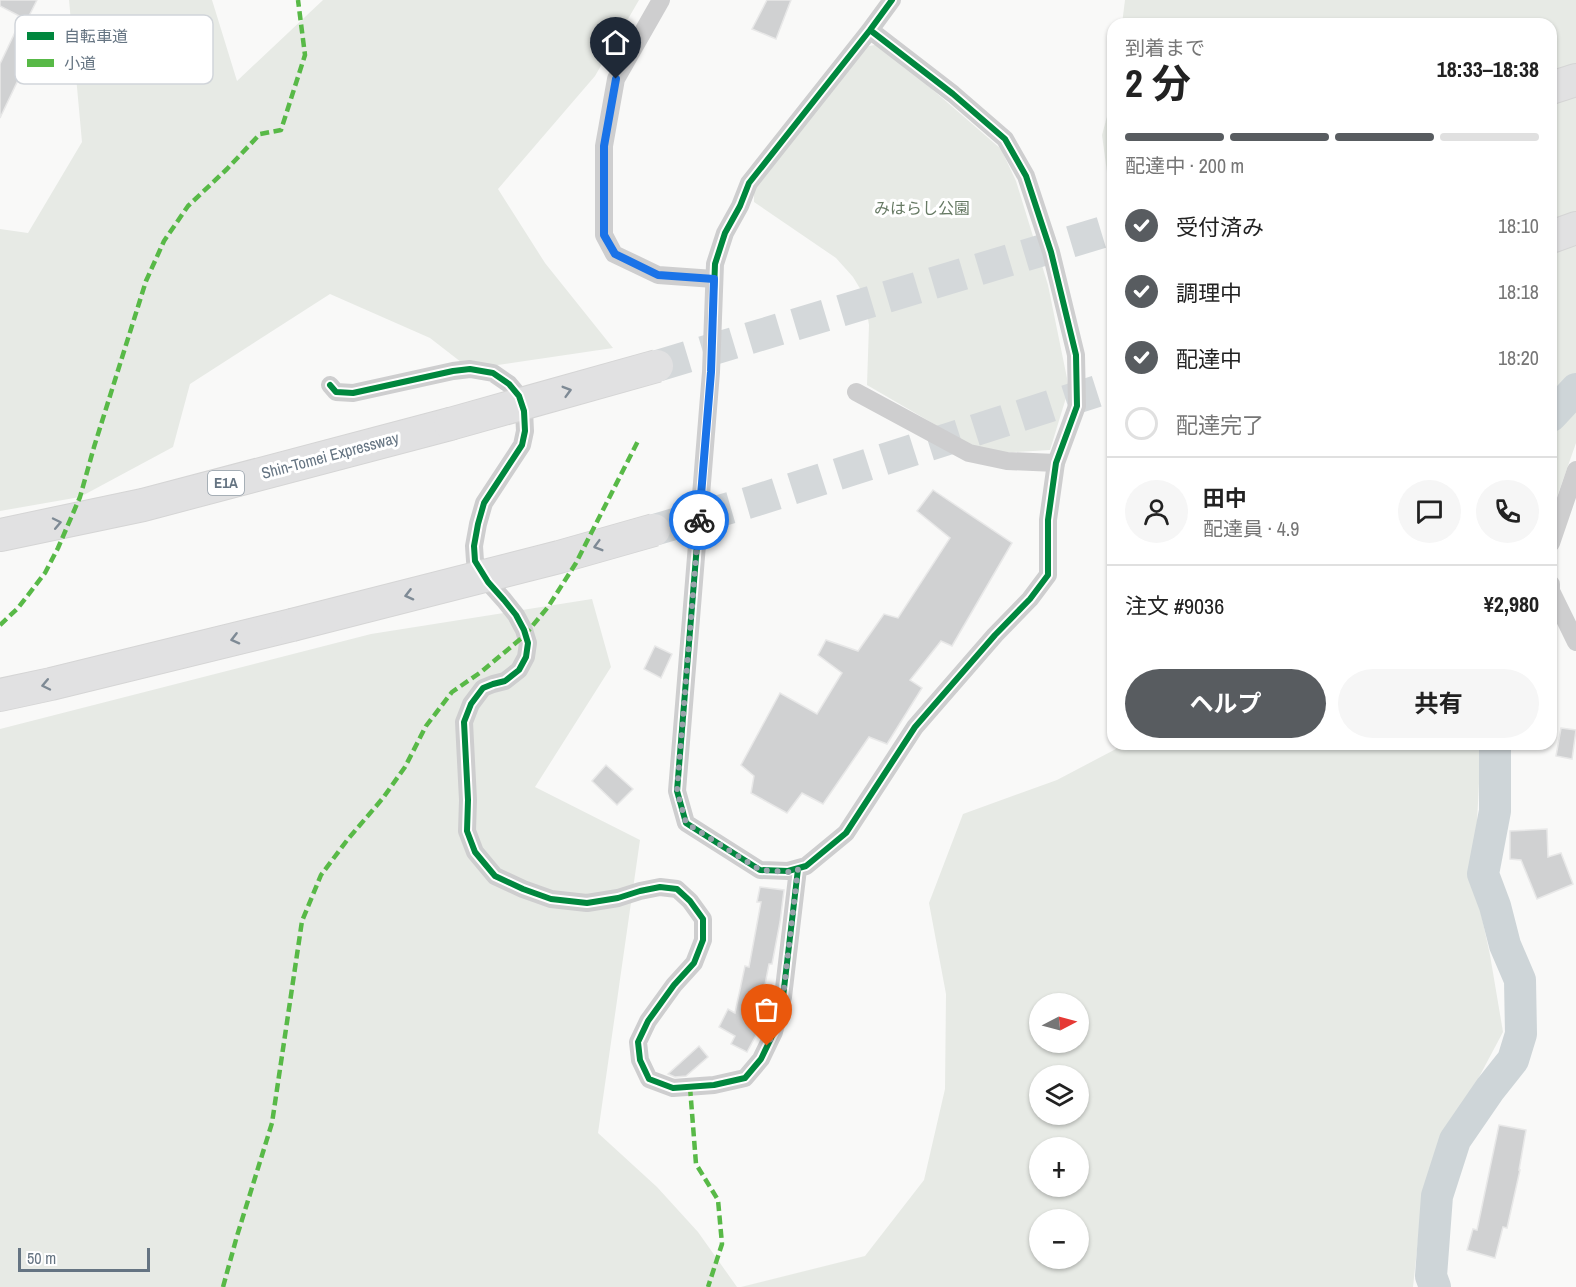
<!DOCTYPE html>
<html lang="ja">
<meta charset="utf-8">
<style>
body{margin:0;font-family:"Archivo Narrow","Noto Sans JP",sans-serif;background:#f6f6f6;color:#222;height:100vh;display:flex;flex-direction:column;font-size:22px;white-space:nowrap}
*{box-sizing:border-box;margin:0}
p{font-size:20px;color:#767676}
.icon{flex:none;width:33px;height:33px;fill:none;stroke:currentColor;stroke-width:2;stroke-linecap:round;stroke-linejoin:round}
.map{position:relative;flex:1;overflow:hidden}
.details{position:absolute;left:1107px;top:18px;width:450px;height:732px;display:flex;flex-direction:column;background:#fff;border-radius:18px;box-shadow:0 2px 4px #0004}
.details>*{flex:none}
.needle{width:39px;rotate:84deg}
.buttons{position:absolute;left:1029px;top:993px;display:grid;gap:12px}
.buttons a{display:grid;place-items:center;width:60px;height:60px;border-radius:50%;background:#fff;box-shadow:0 2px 4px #0004;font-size:30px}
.scale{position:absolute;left:18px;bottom:15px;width:132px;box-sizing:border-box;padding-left:6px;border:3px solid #657482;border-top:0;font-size:16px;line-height:21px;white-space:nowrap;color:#657482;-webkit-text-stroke:4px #fff;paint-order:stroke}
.pin{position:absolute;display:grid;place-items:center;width:51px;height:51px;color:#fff;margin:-62px -26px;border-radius:50% 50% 50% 0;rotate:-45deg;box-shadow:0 0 6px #0007}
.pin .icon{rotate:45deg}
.courier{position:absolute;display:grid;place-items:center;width:60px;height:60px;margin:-30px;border:4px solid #1a73e8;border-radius:50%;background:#fff;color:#222;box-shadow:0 2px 8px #0007}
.summary em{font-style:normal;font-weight:700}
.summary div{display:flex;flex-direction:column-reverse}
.summary{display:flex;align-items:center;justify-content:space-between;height:102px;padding:0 18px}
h1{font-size:39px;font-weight:700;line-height:45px}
.bar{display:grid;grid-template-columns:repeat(4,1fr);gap:9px 6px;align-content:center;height:72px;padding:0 18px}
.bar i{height:8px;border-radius:4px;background:#e0e0e0}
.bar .active{background:#585c60}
.bar p{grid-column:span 4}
.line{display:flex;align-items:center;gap:15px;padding:0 18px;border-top:2px solid #e0e0e0}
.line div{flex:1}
.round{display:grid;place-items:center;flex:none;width:63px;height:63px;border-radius:32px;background:#f6f6f6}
ol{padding:0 18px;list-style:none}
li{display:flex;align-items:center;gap:18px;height:66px}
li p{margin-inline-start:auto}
li .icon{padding:6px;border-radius:50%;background:#585c60;color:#fff;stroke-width:4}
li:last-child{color:#767676}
li i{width:33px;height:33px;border:3px solid #e0e0e0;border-radius:50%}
.action{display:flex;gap:12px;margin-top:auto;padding:12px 18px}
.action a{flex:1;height:69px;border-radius:36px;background:#585c60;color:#fff;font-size:24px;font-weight:700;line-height:69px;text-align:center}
.action a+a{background:#f6f6f6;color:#222}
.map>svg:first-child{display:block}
.green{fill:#e7eae5;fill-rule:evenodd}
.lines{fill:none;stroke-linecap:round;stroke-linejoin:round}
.river{stroke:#ced5d8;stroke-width:32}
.building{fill:#d0d1d2;stroke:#e8e8e8;stroke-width:1.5}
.highway-tunnel{stroke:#d4d8da;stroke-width:32;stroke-dasharray:32 16;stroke-linecap:butt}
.highway-casing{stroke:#d5d5d5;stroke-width:34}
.street{stroke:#cececf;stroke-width:18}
.highway{stroke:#e1e1e2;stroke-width:32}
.highway-bridge-casing{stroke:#d5d5d5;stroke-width:34;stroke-linecap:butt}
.highway-bridge{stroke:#e1e1e2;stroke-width:32}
.quiet{stroke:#58b947;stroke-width:4.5;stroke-dasharray:9 4.5;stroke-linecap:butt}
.cycleway-casing{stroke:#fff;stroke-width:10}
.cycleway{stroke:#00873e;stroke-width:6}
.oneway{stroke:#7e8a95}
.done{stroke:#99a3ab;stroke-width:6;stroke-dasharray:0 10.8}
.route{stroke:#1a73e8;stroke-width:8}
.labels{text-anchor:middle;stroke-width:6;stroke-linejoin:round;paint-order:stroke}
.shield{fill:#fff;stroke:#939ea8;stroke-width:1.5}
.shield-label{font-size:15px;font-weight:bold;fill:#657482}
.park-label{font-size:16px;fill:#677a64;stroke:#fff}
.street-label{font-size:16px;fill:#657482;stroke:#fff}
.key{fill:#fff;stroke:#d1d5da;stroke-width:1.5}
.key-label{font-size:16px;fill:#657482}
</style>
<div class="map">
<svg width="1576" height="1287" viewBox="0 0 1576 1287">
<rect width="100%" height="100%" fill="#f9f9f8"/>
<!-- green -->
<g class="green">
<path d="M69,0H212L237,81L323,0H639L595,76L498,189L545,263L613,348L470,369L430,338L330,294L190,384L173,447L80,497L0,511V229L28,233L82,142Z"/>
<path d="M1125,0H1576V443L1551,514V24H1122Z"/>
<path d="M880,44L1001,149L1016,181L1048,285L1069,388L1050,450L996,453L970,445L867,385L869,325L864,295L853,277L836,258L754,202V184L864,47Z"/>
<path d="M1113,94V217L1102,135Z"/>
<path d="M592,599L611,667L535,787L640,840L598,1133L657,1187L698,1232L737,1287H0V729L371,634Z"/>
<path d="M1123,744H1481L1474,881L1490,955L1503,1032L1437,1156L1420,1222L1413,1287H741L865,1256L924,1180L945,1089L946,994L929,903L963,814L1057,780L1114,750ZM1040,1004H1078V1042H1040ZM1040,1076H1078V1114H1040ZM1040,1148H1078V1186H1040ZM1040,1220H1078V1258H1040Z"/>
</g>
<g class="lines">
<!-- river -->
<g class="river">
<path d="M1551,416L1576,389"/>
<path d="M1435,1287L1431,1276L1437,1196L1455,1140L1490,1089L1513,1060L1521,1034L1520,980L1505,945L1495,906L1483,874L1495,811V744"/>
</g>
</g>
<!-- building -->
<g class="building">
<path d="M0,0H37L27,20L0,6Z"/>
<path d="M767,0H791L776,39L752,29Z"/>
<path d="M18,26L39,36L0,118V64Z"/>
<path d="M933,490L1012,543L952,646L941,641L910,680L922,688L887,744L869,737L823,804L802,793L787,813L751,793L754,776L741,765L780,693L817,714L842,673L818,655L826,640L858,651L884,614L898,618L950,538L917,511Z"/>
<path d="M655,646L672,654L661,678L644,669Z"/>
<path d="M1561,728L1576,730L1572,759L1556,756Z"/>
<path d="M606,765L633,789L617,805L592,781Z"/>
<path d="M1547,829L1548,857L1561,853L1573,884L1537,899L1521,860L1510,859V831Z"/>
<path d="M760,887L784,890L780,922L772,964H769L757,1026L760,1028L747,1052L731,1044L735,1036L719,1027L728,1009L735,1013L745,966L749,967L761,902H757Z"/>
<path d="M699,1046L708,1057L686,1076L675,1077L668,1074Z"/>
<path d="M1499,1125L1526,1130L1519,1170H1520L1507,1228L1503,1227L1495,1258L1467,1250L1473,1229L1477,1230Z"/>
</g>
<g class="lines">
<!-- highway-tunnel -->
<g class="highway-tunnel">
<path d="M657,366L1113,229"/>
<path d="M654,530L754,501L1113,386"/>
</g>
<defs>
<g id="highway">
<path d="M1551,88L1576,80"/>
<path d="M1551,237L1576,228"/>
<path d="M0,535L143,505L450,424"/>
<path d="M0,695L51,684L292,625"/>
</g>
</defs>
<!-- highway casing -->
<use href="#highway" class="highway-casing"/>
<!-- street -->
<g class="street">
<path d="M661,0L616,79L604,146V235L614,254L658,275L714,279"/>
<path d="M870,30L953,94L1005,139L1026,176L1051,252L1076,355L1077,406L1056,463L1048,520V575L1030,599L995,635L915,727L846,833L806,866L788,871L760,870L686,823L677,791L711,372L715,264L725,233L740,206L749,183L870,30L892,0"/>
<path d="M330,385L336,392L353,393L453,371L470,369L493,373L509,384L519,396L524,411L525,431L522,445L484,503L478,524L474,546L475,561L488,582L504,600L516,615L524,630L528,643L526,657L519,670L505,681L493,684L483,688L471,704L464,722L468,800L467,831L475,852L495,876L523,889L551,899L587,903L618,898L640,891L660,887L677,889L690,901L703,919V940L694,963L674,985L648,1021L638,1042L640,1060L649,1079L673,1088L714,1085L745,1078L761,1059L774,1032L783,997L798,869"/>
<path d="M856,392L969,453L1007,461L1056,463"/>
<path d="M1551,543L1576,470"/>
<path d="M1551,584V591L1576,642"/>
</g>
<!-- highway -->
<use href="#highway" class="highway"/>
<defs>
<g id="highway-bridge">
<path d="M450,424L657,366"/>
<path d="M292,625L559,557L654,530"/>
</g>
</defs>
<!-- highway-bridge casing -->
<use href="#highway-bridge" class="highway-bridge-casing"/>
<!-- highway-bridge -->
<use href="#highway-bridge" class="highway-bridge"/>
<!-- quiet -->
<g class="quiet">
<path d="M0,625L18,608L45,573L58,548L80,497L94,447L146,281L164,241L188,206L227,169L260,134L281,130L305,55L298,0"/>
<path d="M690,1087L696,1164L718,1200L722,1244L708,1287"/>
<path d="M223,1287L237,1236L272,1123L302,921L321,875L348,839L383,798L405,767L426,726L452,692L481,672L524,636L548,607L576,563L638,441"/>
</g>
<defs>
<g id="cycleway">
<path d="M870,30L953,94L1005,139L1026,176L1051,252L1076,355L1077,406L1056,463L1048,520V575L1030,599L995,635L915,727L846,833L806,866L788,871L760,870L686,823L677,791L711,372L715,264L725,233L740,206L749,183L870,30L892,0"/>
<path d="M330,385L336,392L353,393L453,371L470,369L493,373L509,384L519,396L524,411L525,431L522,445L484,503L478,524L474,546L475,561L488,582L504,600L516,615L524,630L528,643L526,657L519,670L505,681L493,684L483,688L471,704L464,722L468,800L467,831L475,852L495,876L523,889L551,899L587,903L618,898L640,891L660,887L677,889L690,901L703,919V940L694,963L674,985L648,1021L638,1042L640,1060L649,1079L673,1088L714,1085L745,1078L761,1059L774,1032L783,997L798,869"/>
</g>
</defs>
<!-- cycleway casing -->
<use href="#cycleway" class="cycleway-casing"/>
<!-- cycleway -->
<use href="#cycleway" class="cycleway"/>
</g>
<!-- one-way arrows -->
<defs><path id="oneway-chevron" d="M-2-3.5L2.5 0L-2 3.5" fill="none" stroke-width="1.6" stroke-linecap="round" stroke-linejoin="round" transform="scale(1.5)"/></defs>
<g class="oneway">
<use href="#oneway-chevron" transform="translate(567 391) rotate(-16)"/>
<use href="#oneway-chevron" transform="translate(57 523) rotate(-12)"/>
<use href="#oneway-chevron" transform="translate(598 546) rotate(164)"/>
<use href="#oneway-chevron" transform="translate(409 595) rotate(166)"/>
<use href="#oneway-chevron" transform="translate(235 639) rotate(166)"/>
<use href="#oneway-chevron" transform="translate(46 685) rotate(168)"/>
</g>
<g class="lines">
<!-- done -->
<path class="done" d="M699,520L677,791L686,823L760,870L788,872L798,869L783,997L774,1032L767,1046"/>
<!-- route -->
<path class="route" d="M616,79L604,146V235L615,254L658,275L714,279L711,372L699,520"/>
</g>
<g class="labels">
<!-- shield labels -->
<rect class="shield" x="208" y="471" width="36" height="24" rx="4.5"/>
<g class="shield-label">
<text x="226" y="488">E1A</text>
</g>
<!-- park labels -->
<g class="park-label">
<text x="922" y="214">みはらし公園</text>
</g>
<!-- street labels -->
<g class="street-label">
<text transform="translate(330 455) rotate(-15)" y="6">Shin-Tomei Expressway</text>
</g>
</g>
<!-- legend -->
<rect x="15" y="15" width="198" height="69" rx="9" class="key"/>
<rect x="27" y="32" width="27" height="8" fill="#00873e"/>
<rect x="27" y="59" width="27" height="8" fill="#58b947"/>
<g class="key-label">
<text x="64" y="42">自転車道</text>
<text x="64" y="69">小道</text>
</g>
</svg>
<div class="buttons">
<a><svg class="needle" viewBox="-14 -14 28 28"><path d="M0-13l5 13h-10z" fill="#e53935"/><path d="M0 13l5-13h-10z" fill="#767676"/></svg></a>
<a><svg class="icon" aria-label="layers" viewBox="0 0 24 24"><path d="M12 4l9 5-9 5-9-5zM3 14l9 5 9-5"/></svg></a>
<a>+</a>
<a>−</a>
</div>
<div class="scale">50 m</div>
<div class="pin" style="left:767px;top:1046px;background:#ea580c"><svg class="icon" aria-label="bag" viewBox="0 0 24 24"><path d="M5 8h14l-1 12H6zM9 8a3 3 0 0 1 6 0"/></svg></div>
<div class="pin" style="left:616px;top:79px;background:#1f2937"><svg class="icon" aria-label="home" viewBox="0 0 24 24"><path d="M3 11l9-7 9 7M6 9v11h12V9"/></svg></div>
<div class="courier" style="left:699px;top:520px"><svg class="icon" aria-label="bike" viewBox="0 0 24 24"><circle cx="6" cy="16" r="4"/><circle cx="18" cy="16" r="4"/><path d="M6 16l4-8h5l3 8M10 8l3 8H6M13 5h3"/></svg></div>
<section class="details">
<div class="summary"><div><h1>2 分</h1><p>到着まで</p></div><em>18:33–18:38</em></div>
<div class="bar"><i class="active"></i><i class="active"></i><i class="active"></i><i></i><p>配達中 · 200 m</p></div>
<ol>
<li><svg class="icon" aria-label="check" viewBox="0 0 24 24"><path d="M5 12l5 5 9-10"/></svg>受付済み<p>18:10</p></li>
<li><svg class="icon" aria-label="check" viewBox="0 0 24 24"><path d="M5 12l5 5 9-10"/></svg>調理中<p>18:18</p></li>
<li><svg class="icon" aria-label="check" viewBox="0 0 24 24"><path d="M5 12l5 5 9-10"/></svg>配達中<p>18:20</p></li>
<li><i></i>配達完了</li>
</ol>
<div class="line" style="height:108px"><a class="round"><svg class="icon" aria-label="person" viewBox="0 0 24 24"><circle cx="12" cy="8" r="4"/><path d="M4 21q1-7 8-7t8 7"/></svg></a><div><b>田中</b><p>配達員 · 4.9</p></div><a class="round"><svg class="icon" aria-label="chat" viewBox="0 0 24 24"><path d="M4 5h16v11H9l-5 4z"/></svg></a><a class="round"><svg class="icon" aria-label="phone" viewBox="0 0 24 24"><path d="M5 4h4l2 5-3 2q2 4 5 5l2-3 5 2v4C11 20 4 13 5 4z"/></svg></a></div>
<div class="line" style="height:78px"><div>注文 #9036</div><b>¥2,980</b></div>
<div class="action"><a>ヘルプ</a><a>共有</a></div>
</section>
</div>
